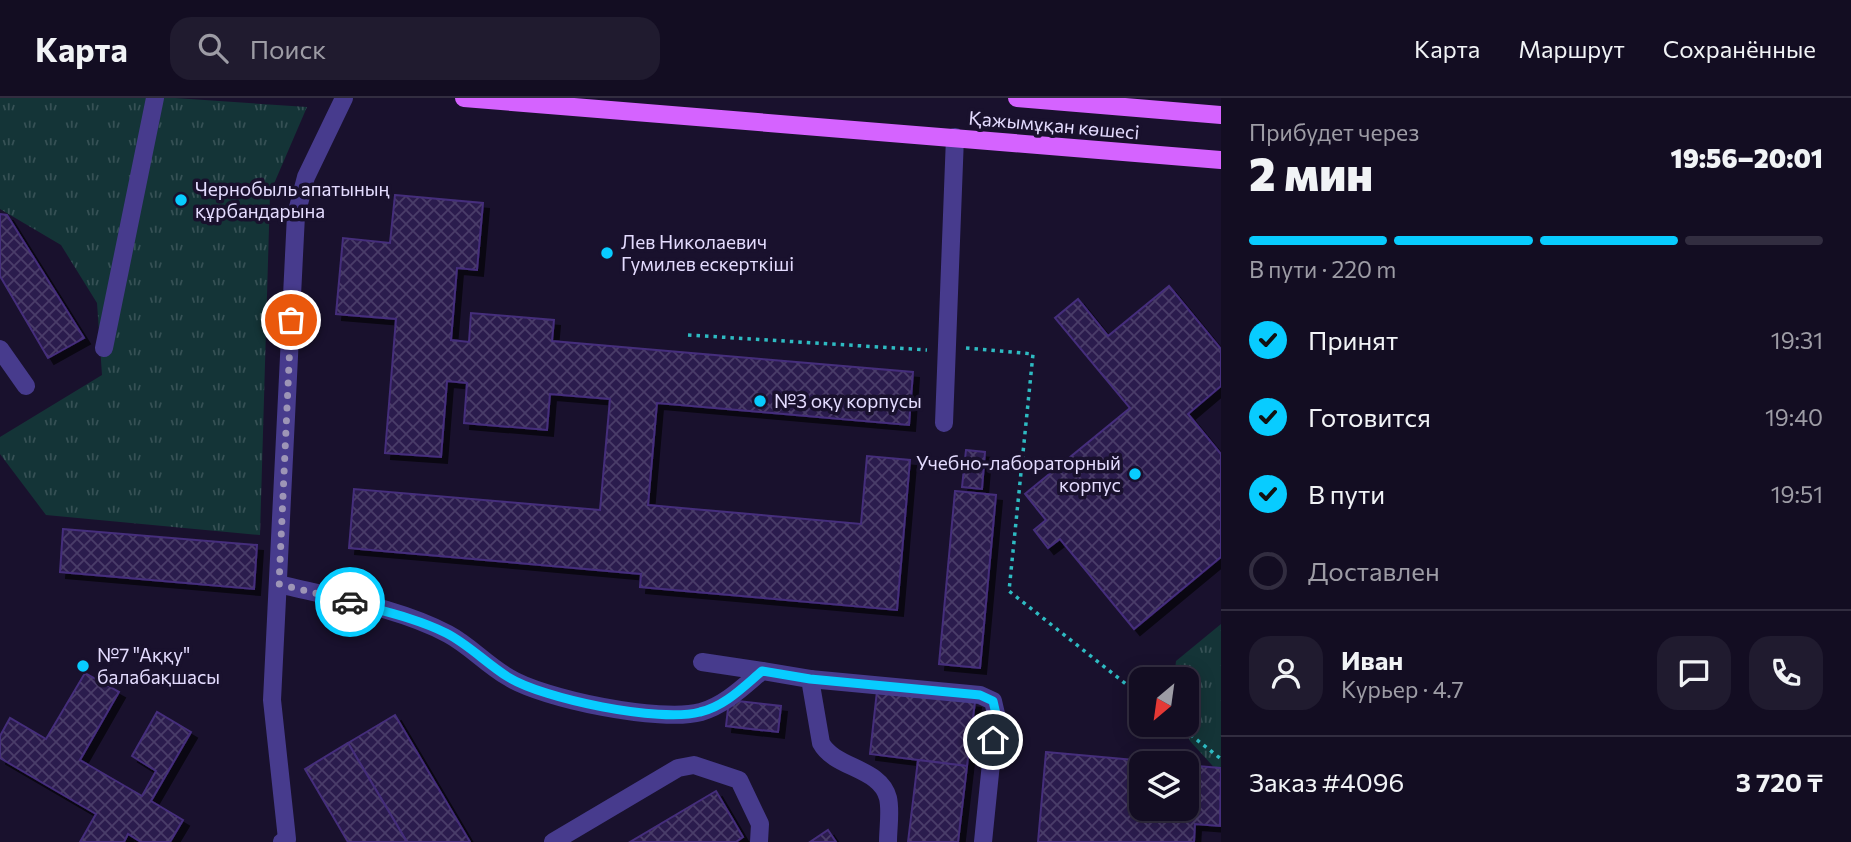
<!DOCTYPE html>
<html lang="ru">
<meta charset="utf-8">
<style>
body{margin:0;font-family:Commissioner,sans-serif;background:#201b2f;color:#f1f3f6;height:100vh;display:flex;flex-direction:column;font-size:26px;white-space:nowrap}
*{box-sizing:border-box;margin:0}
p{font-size:23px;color:#9d9ca5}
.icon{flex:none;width:38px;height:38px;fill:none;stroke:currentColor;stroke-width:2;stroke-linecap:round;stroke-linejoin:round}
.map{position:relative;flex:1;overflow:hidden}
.drawer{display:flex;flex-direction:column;background:#130d22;width:630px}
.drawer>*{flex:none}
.needle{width:46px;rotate:209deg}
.controls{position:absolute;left:1129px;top:569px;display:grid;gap:14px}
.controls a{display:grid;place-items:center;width:70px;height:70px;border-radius:14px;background:#130d22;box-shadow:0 4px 18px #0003,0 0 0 2px #322d40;font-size:35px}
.pin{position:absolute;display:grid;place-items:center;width:60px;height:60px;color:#fff;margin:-30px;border:4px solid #fff;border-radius:50%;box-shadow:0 2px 7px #0007}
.courier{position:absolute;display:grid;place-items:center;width:70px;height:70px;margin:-35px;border:5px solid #08ccff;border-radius:50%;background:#fff;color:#222;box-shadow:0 2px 9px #0007}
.summary em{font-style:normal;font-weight:800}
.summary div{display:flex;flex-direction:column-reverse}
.summary{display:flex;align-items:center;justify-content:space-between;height:119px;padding:0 28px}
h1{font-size:46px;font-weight:800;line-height:52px}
.bar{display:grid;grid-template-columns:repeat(4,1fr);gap:10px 7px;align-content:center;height:84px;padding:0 28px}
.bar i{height:9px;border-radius:5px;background:#322d40}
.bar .current{background:#08ccff}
.bar p{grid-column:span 4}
.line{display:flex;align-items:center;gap:18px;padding:0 28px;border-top:2px solid #322d40}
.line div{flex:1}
.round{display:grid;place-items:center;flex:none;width:74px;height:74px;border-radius:21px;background:#201b2f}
ol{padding:0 28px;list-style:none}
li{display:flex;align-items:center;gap:21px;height:77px}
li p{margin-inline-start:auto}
li .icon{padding:7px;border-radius:50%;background:#08ccff;color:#111;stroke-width:4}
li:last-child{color:#9d9ca5}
li i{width:38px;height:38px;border:4px solid #322d40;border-radius:50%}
header{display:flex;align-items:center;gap:42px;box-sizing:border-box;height:98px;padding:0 35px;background:#130d22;border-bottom:2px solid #322d40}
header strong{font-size:33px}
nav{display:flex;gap:38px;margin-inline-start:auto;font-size:24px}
.search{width:490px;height:63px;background:#201b2f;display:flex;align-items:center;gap:18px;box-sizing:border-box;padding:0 24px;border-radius:21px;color:#9d9ca5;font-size:26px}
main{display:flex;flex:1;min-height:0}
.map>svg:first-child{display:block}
.grass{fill:url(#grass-tufts)}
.building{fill:url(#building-cross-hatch);stroke:#452e7b;stroke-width:2;filter:url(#shadow)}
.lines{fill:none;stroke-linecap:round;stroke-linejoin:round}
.path{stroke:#2ebbc2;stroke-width:3.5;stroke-dasharray:3.5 5;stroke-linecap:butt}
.minor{stroke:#473b8d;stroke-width:18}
.major{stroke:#d563ff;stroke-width:18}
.done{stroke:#9d95b6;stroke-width:7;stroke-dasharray:0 12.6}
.route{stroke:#08ccff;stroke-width:9}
.poi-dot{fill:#08ccff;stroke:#19112d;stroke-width:2.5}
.labels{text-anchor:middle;stroke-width:7;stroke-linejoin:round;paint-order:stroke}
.street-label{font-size:19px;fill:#e4dcff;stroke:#19112d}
.poi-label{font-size:19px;fill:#e4dcff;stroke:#19112d;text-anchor:start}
</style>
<header>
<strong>Карта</strong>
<div class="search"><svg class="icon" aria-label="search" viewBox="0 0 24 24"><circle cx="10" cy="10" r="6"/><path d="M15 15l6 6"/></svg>Поиск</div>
<nav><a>Карта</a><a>Маршрут</a><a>Сохранённые</a></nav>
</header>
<main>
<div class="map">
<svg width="1221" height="744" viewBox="0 0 1221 744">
<defs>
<pattern id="grass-tufts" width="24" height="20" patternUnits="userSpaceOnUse" patternTransform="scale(1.75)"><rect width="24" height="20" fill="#143437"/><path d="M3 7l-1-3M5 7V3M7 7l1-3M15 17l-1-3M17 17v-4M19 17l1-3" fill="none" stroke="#365155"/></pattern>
<pattern id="building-cross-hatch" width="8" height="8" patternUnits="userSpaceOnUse" patternTransform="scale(1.75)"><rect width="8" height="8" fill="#2c1c4e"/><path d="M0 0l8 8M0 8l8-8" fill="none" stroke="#4a3c69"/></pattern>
<filter id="shadow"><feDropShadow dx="6" dy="6" stdDeviation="0" flood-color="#0009"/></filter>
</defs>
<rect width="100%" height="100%" fill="#19112d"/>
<!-- grass -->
<g class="grass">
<path d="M0,0H175L307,9L270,95L260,437L46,417L0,356V339L102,277L97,205L61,147L0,111Z"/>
<path d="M1221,526V677L1190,643L1182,627L1186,626V581H1174L1176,563Z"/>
</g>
<!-- building -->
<g class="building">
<path d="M395,97L483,105L477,172L457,170L451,242L469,244L471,215L554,222L552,243L913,274L909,327L657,305L648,407L861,426L867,358L910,362L897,512L640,489L641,476L349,450L354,391L600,412L610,301L550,296L547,332L464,325L467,285L447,283L441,359L385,355L396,221L336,216L343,140L390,145Z"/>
<path d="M0,116L7,117L84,240L48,260L0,178Z"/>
<path d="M1169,188L1221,251V288L1188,316L1221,356V459L1134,531L1060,441L1048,450L1034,432L1046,422L1025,396L1130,310L1055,220L1078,201L1108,238Z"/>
<path d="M966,352L985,354L982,391L962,389Z"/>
<path d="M955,393L996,397L980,570L939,566Z"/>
<path d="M63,431L257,447L254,491L60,474Z"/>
<path d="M85,575L119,594L80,662L142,698L156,673L132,658L157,614L191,634L151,703L183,722L170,744H141L128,736L124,744H80L96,716L0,660V638L10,620L46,641Z"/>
<path d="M877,593L975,604L967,668L870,656Z"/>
<path d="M729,602L781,608L778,634L726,628Z"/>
<path d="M395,617L470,744H407L348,645Z"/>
<path d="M348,645L407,744H348L305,671Z"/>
<path d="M1046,654L1168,665H1141V710H1186V667L1221,670L1220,728L1195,726L1194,744H1038Z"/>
<path d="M918,662L967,668L958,744H908Z"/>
<path d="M716,693L743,739L736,744H630Z"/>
<path d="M828,732L836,744H810Z"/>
</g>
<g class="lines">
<!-- path -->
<g class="path">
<path d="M688,237L927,252"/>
<path d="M966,250L1033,256L1009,493L1141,598"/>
<path d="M1177,626L1221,661"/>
</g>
<!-- minor -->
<g class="minor">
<path d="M104,250L155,0"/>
<path d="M0,251L26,288"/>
<path d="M944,325L955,39"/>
<path d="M279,486C334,500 397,509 448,536C469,547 487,567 508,579C543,601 661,625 701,614C725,607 743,589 762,573L810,581L821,645C835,671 880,669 888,700C891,713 888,730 888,744"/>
<path d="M702,564L762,573"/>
<path d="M810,581L980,597L993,603L996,616L983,744"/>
<path d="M282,744L287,741L272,602L296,117L306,79L344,0"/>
<path d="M553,744L678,670L694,667L739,682L760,726L759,744"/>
</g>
<!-- major -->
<g class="major">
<path d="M464,0L1221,62"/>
<path d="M1017,0L1221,17"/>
</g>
</g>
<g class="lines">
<!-- done -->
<path class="done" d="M291,222L279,486L350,504"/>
<!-- route -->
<path class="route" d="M350,504C382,513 416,520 446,535C468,546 487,566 508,579C543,601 660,625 700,614C725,608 743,589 762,573L810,581L980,597L993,603L996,616L993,642"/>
</g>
<!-- markers -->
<g class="poi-dot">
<circle cx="181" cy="102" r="7"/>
<circle cx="607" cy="155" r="7"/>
<circle cx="760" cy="303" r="7"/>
<circle cx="1135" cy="376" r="7"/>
<circle cx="83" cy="568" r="7"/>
</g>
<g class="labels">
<!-- street labels -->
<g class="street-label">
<text transform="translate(1054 27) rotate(5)" y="7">Қажымұқан көшесі</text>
</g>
<!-- poi labels -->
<g class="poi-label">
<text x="195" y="98">Чернобыль апатының<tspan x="195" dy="22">құрбандарына</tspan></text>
<text x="621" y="151">Лев Николаевич<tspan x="621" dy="22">Гумилев ескерткіші</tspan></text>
<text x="774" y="310">№3 оқу корпусы</text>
<text x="1121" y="372" text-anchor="end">Учебно-лабораторный<tspan x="1121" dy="22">корпус</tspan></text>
<text x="97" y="564">№7 "Аққу"<tspan x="97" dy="22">балабақшасы</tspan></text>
</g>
</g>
</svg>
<div class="controls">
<a><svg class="needle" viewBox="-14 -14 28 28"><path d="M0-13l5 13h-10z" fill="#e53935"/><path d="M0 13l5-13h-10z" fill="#9d9ca5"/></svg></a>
<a><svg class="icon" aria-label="layers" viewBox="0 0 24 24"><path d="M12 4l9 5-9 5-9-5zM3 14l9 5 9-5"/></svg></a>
</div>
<div class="pin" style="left:291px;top:222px;background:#ea580c"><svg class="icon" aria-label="bag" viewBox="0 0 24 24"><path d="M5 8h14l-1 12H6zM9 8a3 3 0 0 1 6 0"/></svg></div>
<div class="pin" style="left:993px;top:642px;background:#1f2937"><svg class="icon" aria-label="home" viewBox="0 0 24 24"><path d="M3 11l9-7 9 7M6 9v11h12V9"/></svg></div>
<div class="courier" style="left:350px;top:504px"><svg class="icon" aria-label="car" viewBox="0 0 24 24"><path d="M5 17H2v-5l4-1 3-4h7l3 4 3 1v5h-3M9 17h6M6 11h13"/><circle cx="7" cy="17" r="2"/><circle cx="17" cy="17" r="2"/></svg></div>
</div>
<section class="drawer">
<div class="summary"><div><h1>2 мин</h1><p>Прибудет через</p></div><em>19:56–20:01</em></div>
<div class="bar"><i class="current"></i><i class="current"></i><i class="current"></i><i></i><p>В пути · 220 m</p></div>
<ol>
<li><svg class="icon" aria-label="check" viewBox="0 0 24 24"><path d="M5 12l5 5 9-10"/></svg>Принят<p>19:31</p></li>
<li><svg class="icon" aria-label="check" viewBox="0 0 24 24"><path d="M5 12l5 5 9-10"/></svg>Готовится<p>19:40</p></li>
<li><svg class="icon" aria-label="check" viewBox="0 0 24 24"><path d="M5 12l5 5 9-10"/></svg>В пути<p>19:51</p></li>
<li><i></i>Доставлен</li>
</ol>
<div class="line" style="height:126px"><a class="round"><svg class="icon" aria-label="person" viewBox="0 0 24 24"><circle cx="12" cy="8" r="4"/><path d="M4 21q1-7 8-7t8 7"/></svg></a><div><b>Иван</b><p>Курьер · 4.7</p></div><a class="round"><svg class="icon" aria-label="chat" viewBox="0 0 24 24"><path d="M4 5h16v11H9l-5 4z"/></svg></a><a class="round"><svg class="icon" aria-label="phone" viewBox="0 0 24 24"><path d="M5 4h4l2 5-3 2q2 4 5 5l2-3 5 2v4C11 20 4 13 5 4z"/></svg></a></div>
<div class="line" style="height:91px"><div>Заказ #4096</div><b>3 720 ₸</b></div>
</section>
</main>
